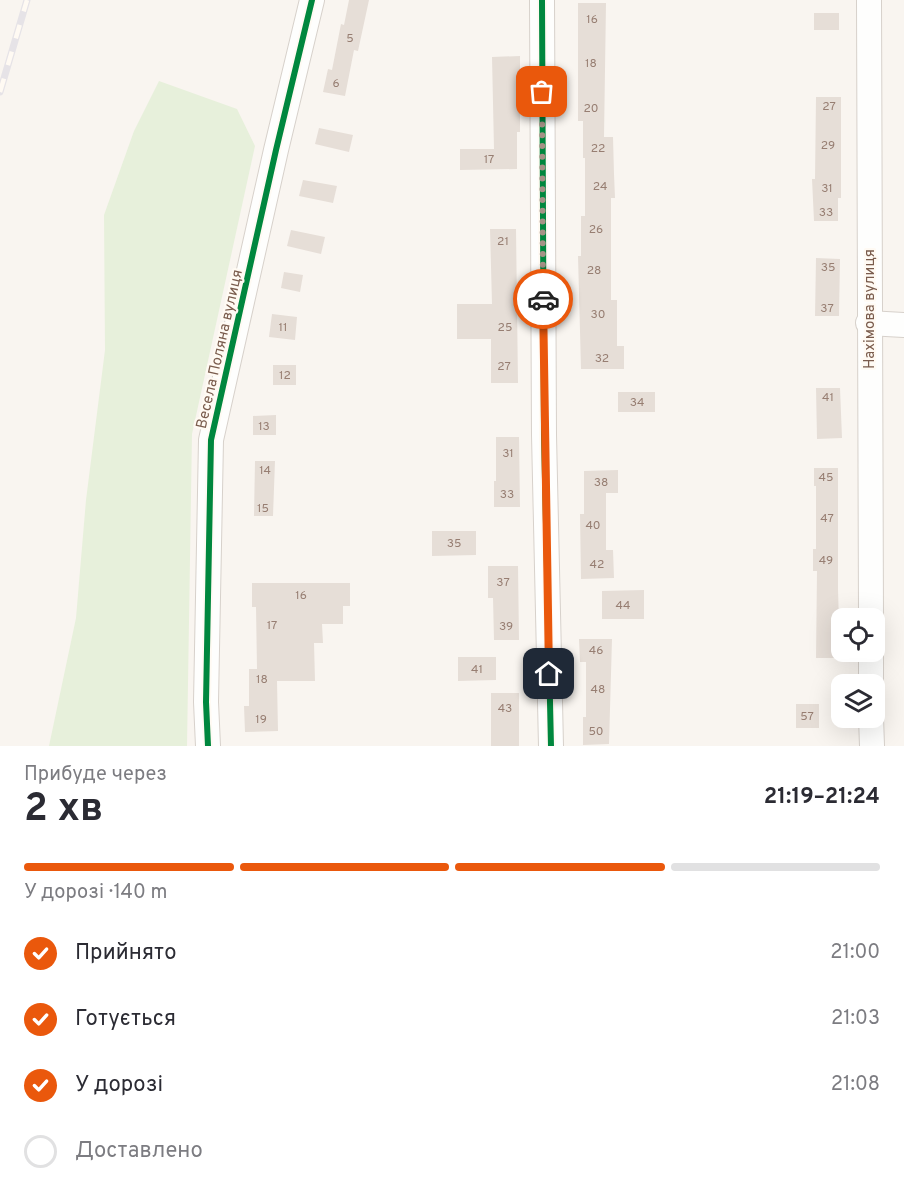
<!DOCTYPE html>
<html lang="uk">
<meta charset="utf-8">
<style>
body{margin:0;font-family:Overpass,sans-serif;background:#f7f7f7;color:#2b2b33;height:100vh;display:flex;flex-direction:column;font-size:22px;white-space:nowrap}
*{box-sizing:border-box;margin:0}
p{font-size:20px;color:#7c7c81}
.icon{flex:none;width:33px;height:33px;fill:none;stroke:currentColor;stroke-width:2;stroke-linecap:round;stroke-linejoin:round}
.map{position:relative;height:746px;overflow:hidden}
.sheet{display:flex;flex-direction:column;background:#fff;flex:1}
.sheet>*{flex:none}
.fabs{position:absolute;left:831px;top:608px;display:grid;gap:12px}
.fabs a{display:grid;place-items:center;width:54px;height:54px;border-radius:12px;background:#fff;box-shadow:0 6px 24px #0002;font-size:30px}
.pin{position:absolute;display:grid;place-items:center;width:51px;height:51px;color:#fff;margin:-26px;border-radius:12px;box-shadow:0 3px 9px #0006}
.courier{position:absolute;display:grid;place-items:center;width:60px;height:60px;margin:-30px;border:4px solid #ea580c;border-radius:50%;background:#fff;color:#222;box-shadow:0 2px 8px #0007}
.headline em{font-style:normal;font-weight:700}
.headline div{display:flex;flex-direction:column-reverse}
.headline{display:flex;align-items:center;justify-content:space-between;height:102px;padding:0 24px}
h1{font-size:39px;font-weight:700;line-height:45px}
.bar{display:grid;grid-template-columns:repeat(4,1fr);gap:9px 6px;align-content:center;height:72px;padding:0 24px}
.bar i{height:8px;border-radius:4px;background:#e1e1e2}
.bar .current{background:#ea580c}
.bar p{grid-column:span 4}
ol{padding:0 24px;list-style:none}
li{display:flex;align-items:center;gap:18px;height:66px}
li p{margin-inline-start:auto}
li .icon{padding:6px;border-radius:50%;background:#ea580c;color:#fff;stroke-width:4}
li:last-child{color:#7c7c81}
li i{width:33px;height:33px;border:3px solid #e1e1e2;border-radius:50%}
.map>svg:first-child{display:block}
.green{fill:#e7f0db}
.building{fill:#e6ded7}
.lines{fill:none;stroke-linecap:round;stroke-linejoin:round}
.minor-casing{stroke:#d7d1cb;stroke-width:26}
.minor{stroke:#fefefd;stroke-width:24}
.rail-casing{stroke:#e6e3e7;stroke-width:7}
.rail{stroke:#fffaf3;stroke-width:4.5;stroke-dasharray:14;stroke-linecap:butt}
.cycleway-casing{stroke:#fffaf3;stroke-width:10}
.cycleway{stroke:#00873e;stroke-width:6}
.done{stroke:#a69286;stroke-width:6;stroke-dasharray:0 10.8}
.route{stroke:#ea580c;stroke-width:8}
.labels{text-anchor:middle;stroke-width:4.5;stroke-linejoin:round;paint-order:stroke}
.number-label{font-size:12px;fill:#977e72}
.street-label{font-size:15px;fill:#7a5c4d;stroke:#fffaf3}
</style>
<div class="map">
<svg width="904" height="746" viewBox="0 0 904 746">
<rect width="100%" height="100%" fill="#f9f5f0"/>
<!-- green -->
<path class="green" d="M159,81L237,109L255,146L192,434L187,746H49L76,618L86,500L105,350L104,215L134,131Z"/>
<!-- building -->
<g class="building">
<path d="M349,0H369L358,51L354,50L345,96L323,92L328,69L332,70L341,24L344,25Z"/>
<path d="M578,3H606L604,137H613L614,174L615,198H611V300H617V346H624V369H581L578,256H581V216H585V158H583V121H578Z"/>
<rect x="814" y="13" width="25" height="17"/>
<path d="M520,56V132H517V169L460,170V149H494L492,57Z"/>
<path d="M816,97H841V198H838V221H814L812,179H815Z"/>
<path d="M319,128L353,135L349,152L315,144Z"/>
<path d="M303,180L337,186L333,203L299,196Z"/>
<path d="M490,229H516L518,383H491V339H457V304H492Z"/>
<path d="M291,230L325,237L321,254L287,246Z"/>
<path d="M816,258L840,259L839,316H815Z"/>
<path d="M284,272L303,275L300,292L281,288Z"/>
<path d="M272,314L297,317L295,340L269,337Z"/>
<rect x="273" y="365" width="23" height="20"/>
<path d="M816,388H840L842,438L817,439Z"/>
<rect x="618" y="392" width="37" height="20"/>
<path d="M276,415V435H253V416Z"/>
<path d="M496,437H519L520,507H494V481H496Z"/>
<path d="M255,461H275L273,516H254Z"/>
<path d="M814,468H838V589L840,658H816L817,571H813V549H816V486H814Z"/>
<path d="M618,470V493H606V550H613L614,578L581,579L580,514H584V471Z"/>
<path d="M432,531H476V555L432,556Z"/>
<path d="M488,566H518L519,640H494L493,598H488Z"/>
<path d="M252,583H350V606H343V624H322L323,643H314L315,681H277L278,731L245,732L244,706H249V669H257L256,607H252Z"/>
<path d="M644,590V619H602V591Z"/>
<path d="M579,639H612L609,744L583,745V717H586V662H580Z"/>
<path d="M458,657H496V680L458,681Z"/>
<rect x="491" y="693" width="28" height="53"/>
<rect x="796" y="704" width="23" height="24"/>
</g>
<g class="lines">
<defs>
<g id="minor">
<path d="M542,0L544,435L551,746"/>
<path d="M869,0L871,618"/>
<path d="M868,323L904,325"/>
<path d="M871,651V684"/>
<path d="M871,717L872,746"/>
<path d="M208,746L206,702L211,440L276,150L312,0"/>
</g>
</defs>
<!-- minor casing -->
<use href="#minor" class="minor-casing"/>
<!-- minor -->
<use href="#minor" class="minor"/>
<defs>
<path id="rail" d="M0,92L27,0"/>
</defs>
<!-- rail casing -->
<use href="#rail" class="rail-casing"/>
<!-- rail -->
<use href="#rail" class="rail"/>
<defs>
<g id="cycleway">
<path d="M542,0L544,435L551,746"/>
<path d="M208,746L206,702L211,440L276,150L312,0"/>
</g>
</defs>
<!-- cycleway casing -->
<use href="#cycleway" class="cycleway-casing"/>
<!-- cycleway -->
<use href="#cycleway" class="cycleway"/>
</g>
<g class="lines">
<!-- done -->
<path class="done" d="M542,92L543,299"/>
<!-- route -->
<path class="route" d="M543,299L549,674"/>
</g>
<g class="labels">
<!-- number labels -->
<g class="number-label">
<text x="592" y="23">16</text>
<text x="350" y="42">5</text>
<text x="591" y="67">18</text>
<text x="336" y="87">6</text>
<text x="829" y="110">27</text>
<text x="591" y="112">20</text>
<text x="828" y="149">29</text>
<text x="598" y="152">22</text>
<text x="489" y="163">17</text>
<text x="600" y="190">24</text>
<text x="827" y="192">31</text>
<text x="826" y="216">33</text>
<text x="596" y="233">26</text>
<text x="503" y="245">21</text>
<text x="828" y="271">35</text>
<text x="594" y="274">28</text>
<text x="827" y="312">37</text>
<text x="598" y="318">30</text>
<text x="283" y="331">11</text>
<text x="505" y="331">25</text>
<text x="602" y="362">32</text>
<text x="504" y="370">27</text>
<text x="285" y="379">12</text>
<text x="828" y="401">41</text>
<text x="637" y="406">34</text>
<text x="264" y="430">13</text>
<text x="508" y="457">31</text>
<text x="265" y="474">14</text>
<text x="826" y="481">45</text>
<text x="601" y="486">38</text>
<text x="507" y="498">33</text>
<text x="263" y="512">15</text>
<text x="827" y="522">47</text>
<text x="593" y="529">40</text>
<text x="454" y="547">35</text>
<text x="826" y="564">49</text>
<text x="597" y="568">42</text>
<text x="503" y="586">37</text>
<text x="301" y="599">16</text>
<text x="623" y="609">44</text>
<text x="272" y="629">17</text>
<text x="506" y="630">39</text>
<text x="596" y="654">46</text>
<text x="477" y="673">41</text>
<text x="262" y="683">18</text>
<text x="598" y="693">48</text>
<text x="505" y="712">43</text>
<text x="807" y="720">57</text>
<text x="261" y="723">19</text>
<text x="596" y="735">50</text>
</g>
<!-- street labels -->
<g class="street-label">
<text transform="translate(869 309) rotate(-90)" y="5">Нахімова вулиця</text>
<text transform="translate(219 349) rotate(-77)" y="5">Весела Поляна вулиця</text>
</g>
</g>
</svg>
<div class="fabs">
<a><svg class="icon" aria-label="locate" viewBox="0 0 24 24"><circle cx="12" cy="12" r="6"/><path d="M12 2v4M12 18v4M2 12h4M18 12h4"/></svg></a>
<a><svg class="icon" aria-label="layers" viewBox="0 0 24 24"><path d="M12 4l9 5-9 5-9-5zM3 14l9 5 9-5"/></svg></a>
</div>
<div class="pin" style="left:542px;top:92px;background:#ea580c"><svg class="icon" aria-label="bag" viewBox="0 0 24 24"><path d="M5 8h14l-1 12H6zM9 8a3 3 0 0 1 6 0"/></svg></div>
<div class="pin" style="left:549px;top:674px;background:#1f2937"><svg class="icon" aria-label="home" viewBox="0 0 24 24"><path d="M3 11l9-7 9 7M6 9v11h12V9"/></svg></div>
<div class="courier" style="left:543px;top:299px"><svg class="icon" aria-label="car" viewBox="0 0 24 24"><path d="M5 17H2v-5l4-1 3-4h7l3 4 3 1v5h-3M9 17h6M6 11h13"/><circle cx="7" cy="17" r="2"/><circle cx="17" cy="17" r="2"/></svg></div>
</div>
<section class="sheet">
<div class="headline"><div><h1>2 хв</h1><p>Прибуде через</p></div><em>21:19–21:24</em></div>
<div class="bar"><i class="current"></i><i class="current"></i><i class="current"></i><i></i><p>У дорозі · 140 m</p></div>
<ol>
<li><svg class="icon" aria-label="check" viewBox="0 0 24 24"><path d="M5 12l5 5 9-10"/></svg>Прийнято<p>21:00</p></li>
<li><svg class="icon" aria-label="check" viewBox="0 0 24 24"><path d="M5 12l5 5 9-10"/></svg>Готується<p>21:03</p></li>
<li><svg class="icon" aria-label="check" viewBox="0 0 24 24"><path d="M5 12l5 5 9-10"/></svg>У дорозі<p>21:08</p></li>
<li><i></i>Доставлено</li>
</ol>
</section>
